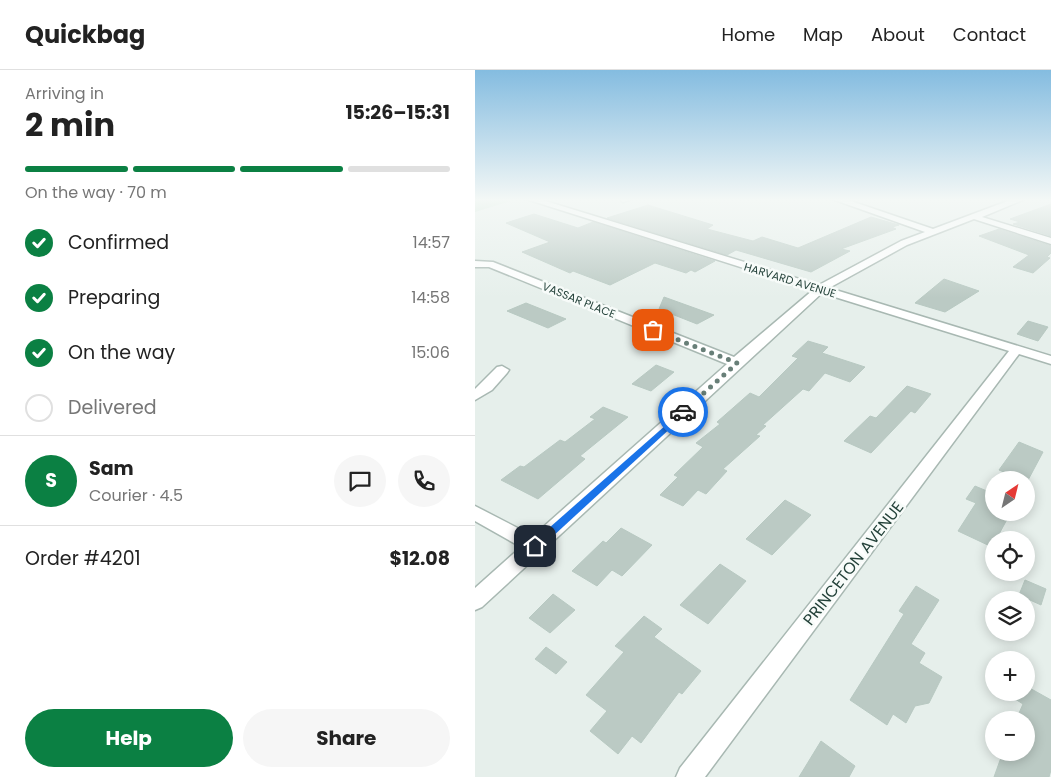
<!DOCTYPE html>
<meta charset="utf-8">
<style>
body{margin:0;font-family:Poppins,sans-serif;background:#f6f6f6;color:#222;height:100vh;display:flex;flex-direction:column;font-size:19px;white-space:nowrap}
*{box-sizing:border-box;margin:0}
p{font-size:16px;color:#767676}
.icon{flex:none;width:28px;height:28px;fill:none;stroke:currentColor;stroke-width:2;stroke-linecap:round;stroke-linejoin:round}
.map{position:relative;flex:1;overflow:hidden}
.side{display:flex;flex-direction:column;background:#fff;width:475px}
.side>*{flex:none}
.needle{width:32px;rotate:35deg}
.buttons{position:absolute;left:510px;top:401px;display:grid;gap:10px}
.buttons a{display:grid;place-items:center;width:50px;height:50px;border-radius:50%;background:#fff;box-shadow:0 2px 12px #0003;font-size:25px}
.pin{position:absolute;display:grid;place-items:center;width:42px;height:42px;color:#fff;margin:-21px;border-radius:10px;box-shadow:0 2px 8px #0006}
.courier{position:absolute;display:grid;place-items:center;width:50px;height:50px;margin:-25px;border:4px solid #1a73e8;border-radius:50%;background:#fff;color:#222;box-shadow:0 1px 6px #0007}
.overview em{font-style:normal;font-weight:700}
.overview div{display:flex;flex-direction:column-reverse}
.overview{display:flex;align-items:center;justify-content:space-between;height:85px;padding:0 25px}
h1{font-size:32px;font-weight:700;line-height:38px}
.bar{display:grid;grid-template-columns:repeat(4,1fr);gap:8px 5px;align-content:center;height:60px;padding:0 25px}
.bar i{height:6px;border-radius:4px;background:#e0e0e0}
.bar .selected{background:#0b8043}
.bar p{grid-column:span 4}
.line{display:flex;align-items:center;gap:12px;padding:0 25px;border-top:1px solid #e0e0e0}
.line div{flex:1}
.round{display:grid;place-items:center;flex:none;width:52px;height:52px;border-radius:26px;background:#f6f6f6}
ol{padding:0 25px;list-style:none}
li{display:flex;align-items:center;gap:15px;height:55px}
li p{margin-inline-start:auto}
li .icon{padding:5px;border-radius:50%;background:#0b8043;color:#fff;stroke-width:4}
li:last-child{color:#767676}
li i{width:28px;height:28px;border:2px solid #e0e0e0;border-radius:50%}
.cta{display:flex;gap:10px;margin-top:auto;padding:10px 25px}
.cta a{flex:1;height:58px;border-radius:30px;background:#0b8043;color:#fff;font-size:20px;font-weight:700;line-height:58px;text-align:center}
.cta a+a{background:#f6f6f6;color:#222}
header{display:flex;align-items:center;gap:30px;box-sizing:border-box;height:70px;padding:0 25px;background:#fff;border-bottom:1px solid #e0e0e0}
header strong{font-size:24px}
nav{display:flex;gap:28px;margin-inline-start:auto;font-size:18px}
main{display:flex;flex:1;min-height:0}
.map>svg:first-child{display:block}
.green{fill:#bfe0c8}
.building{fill:#bbcac4;stroke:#b8c9c2}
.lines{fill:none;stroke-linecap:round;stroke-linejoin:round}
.minor-casing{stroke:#a8b8b2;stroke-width:3}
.minor{fill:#fff;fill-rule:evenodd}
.route{fill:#1a73e8}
.done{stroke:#687f78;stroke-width:5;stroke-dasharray:0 9}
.labels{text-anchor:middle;stroke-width:5;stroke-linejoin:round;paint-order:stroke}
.far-street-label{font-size:11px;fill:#24423a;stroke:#f7fbf9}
.near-street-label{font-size:16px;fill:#24423a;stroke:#f7fbf9}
</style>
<header>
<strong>Quickbag</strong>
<nav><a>Home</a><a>Map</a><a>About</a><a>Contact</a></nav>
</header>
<main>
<section class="side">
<div class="overview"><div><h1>2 min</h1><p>Arriving in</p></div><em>15:26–15:31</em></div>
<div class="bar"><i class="selected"></i><i class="selected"></i><i class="selected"></i><i></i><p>On the way · 70 m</p></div>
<ol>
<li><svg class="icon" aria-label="check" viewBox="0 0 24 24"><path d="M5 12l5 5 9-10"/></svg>Confirmed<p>14:57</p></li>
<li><svg class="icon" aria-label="check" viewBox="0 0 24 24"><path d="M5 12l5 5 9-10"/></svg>Preparing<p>14:58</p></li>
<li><svg class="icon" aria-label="check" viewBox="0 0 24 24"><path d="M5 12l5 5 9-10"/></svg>On the way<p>15:06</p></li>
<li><i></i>Delivered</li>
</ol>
<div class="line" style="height:90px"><b class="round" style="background:#0b8043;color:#fff">S</b><div><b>Sam</b><p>Courier · 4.5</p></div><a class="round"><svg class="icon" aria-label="chat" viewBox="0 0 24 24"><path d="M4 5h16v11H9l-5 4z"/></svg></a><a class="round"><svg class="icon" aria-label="phone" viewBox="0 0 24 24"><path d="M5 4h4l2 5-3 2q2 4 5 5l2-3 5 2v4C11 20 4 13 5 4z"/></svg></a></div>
<div class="line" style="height:65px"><div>Order #4201</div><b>$12.08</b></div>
<div class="cta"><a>Help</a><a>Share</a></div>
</section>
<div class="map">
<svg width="576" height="707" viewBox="0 0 576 707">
<rect width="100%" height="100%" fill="#e6efeb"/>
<!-- green -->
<path class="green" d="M0,129H32L36,131L0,142Z"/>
<!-- building -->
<g class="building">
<path d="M576,134V166L538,154L545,152L535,149Z"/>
<path d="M173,135L238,155L232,159L278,171L287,167L323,178L396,147L424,155L417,157L421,159L366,179L375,181L336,202L261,180L252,185L132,148Z"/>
<path d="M59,144L103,158L118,152L240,191L220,202L216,200L211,203L180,193L135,215L98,201L95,203L47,182L75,172L31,153Z"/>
<path d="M524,159L576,176V183L572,187L575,188L558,203L538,197L554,185L504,166Z"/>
<path d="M469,209L504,221L470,242L440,233Z"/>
<path d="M189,227L239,245L222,254L184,239Z"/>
<path d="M51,233L91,249L73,258L32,241Z"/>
<path d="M553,251L573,257L563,271L542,264Z"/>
<path d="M333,271L353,277L347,283L390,297L375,312L350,303L334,321L328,319L288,355L291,356L281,365L285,366L248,399L252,401L231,424L223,420L208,436L185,425L203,407L199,405L228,377L221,373L245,354L242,352L275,323L284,327L323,288L317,286Z"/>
<path d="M181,295L199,302L176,321L157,314Z"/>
<path d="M432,316L456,324L440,343L436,341L396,383L369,371L395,346L401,348Z"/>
<path d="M128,337L153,347L105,386L110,389L63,429L26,410L45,396L49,397L85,370L90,372L120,349L115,347Z"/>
<path d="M544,372L568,382L552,412L524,400Z"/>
<path d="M500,416L519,424V442H536L517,477L483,461L501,433L491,429Z"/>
<path d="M310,430L336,445L297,485L271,469Z"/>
<path d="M146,458L177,475L147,506L137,500L122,516L97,501L128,471L131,473Z"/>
<path d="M245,494L271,511L233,554L205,535Z"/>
<path d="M550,510L571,519L566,535L544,525Z"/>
<path d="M441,516L464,530L436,574L450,583L444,593L467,607L454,633L440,636L431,653L418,644L412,655L375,630L429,544L424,541Z"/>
<path d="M78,524L100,540L75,563L54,548Z"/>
<path d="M169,546L187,559L179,567L226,601L207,624L204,622L166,673L157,666L143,684L115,661L132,641L111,625L149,582L140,576Z"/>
<path d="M71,577L92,592L81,604L60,589Z"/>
<path d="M551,616L576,630V700L574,707H519L528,682H551V650H541L548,634L529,622H551Z"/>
<path d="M346,671L380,696L374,707H324Z"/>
</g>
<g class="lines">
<defs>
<g id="minor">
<path d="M51,129H64L344,215L426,171L450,162L357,129H370L458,159L538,129H550L507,147L576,168V174L499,149L432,175L354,218L576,286V294L544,284L230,707H201L205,698L534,281L347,223L7,537L0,540V518L46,477L0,451V436L58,466L252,294L14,197H0V191L18,192L259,287L338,220Z"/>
<path d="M145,129H157L148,132Z"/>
<path d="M27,296L34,300L32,303L17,320L0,330V319L22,297Z"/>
</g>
</defs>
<!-- minor casing -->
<use href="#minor" class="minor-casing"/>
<!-- minor -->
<use href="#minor" class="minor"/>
</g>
<!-- sky -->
<linearGradient id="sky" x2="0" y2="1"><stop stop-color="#84bce0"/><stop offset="0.57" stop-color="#f4f8f6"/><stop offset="1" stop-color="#f4f8f6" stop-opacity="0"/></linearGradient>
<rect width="576" height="228" fill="url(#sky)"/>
<!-- route -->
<path class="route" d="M208,340L211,341V344L64,479H57V473Z"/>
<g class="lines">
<!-- done -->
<path class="done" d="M178,260L262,293L208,342"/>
</g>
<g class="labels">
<!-- far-street labels -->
<g class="far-street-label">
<text transform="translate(315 210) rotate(17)" y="4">HARVARD AVENUE</text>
<text transform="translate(104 230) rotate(22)" y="4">VASSAR PLACE</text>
</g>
<!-- near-street labels -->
<g class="near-street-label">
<text transform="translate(378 493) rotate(-52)" y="6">PRINCETON AVENUE</text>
</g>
</g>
</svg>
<div class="buttons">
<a><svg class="needle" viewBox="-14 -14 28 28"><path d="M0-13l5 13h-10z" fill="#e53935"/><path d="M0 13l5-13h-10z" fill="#767676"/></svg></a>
<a><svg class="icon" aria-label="locate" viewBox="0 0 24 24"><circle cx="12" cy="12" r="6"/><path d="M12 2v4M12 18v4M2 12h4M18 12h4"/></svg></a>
<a><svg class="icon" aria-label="layers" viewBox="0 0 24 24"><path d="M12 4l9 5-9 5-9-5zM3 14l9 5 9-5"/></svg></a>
<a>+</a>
<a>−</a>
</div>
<div class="pin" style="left:178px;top:260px;background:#ea580c"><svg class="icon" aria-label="bag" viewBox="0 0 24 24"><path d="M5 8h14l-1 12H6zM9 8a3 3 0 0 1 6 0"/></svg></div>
<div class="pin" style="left:60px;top:476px;background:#1f2937"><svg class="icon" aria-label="home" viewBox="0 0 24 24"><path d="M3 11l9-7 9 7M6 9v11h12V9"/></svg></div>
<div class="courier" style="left:208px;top:342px"><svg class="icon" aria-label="car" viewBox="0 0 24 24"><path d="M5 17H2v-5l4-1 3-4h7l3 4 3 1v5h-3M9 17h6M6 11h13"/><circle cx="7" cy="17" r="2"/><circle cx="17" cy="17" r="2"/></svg></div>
</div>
</main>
